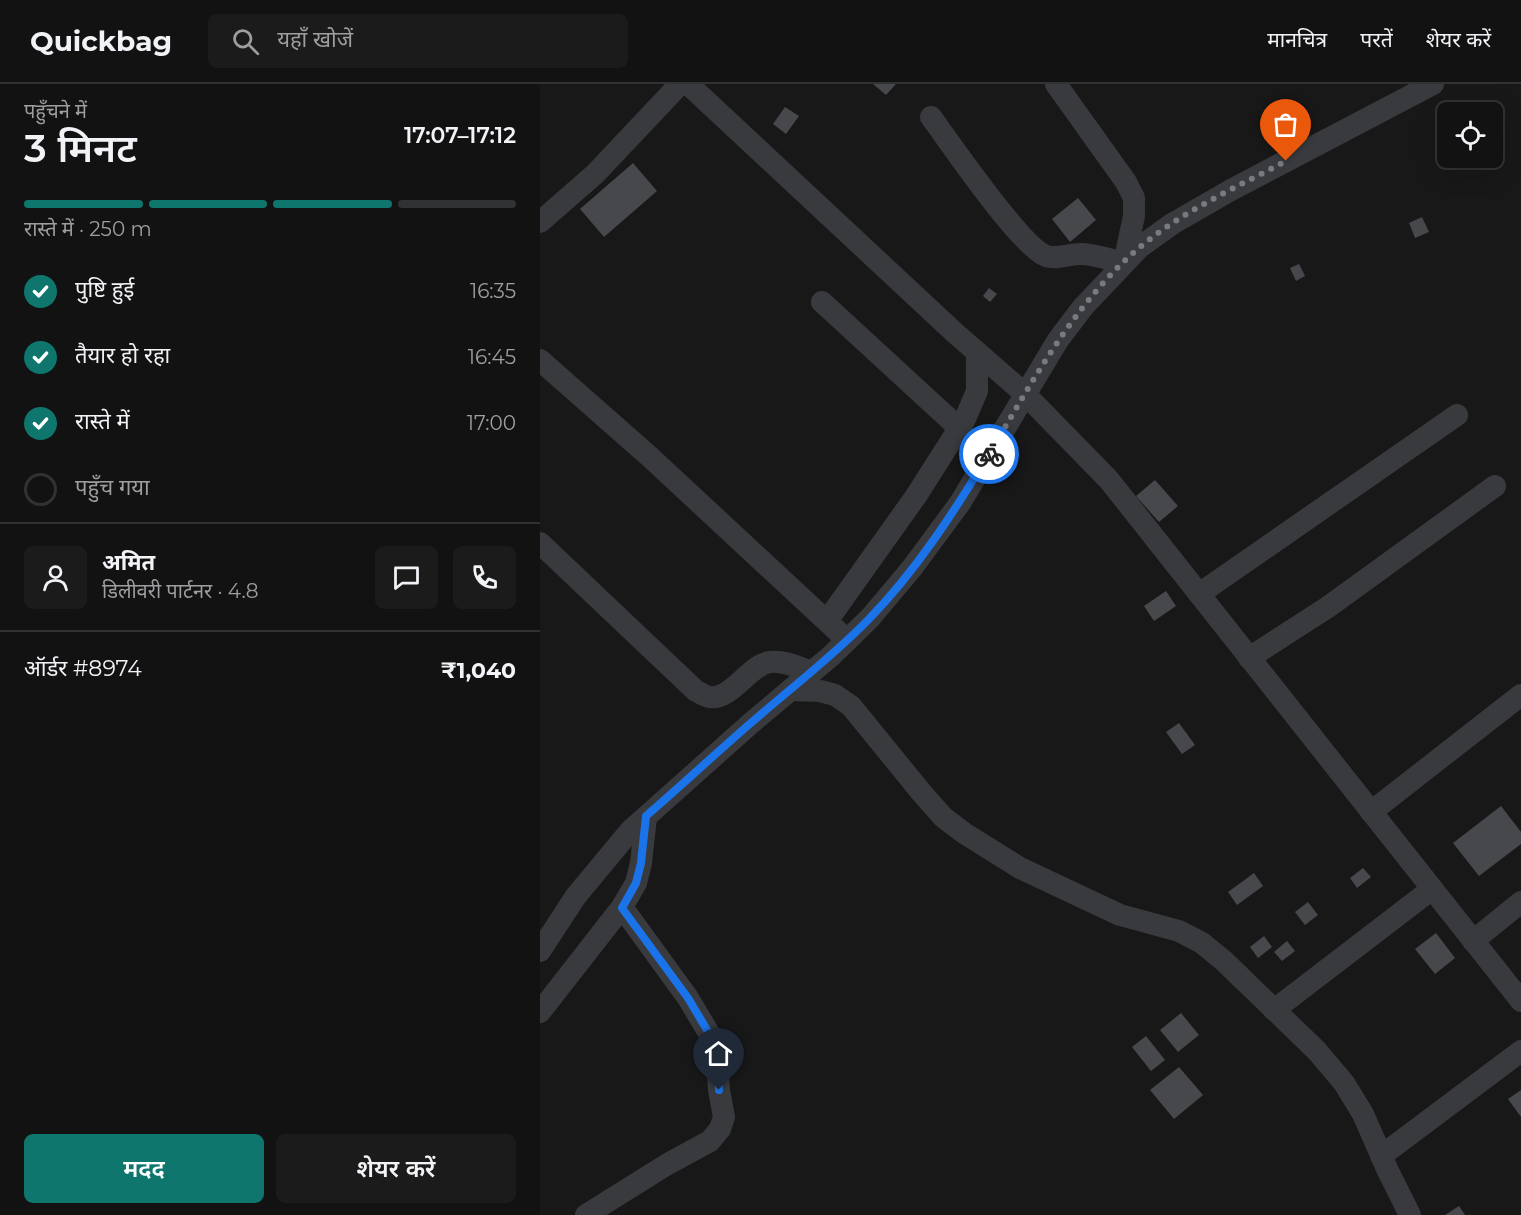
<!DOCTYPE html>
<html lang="hi">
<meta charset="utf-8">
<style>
body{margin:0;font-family:Montserrat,"Noto Sans Devanagari",sans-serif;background:#1b1b1c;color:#f1f3f6;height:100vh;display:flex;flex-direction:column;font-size:22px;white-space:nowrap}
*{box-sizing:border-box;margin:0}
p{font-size:20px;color:#9c9ea0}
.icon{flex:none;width:33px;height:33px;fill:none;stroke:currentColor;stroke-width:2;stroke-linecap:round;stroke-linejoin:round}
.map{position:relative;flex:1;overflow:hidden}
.panel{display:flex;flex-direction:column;background:#121213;width:540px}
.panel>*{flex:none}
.buttons{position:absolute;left:897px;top:18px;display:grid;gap:12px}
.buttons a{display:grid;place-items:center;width:66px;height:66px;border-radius:9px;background:#121213;box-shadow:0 6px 24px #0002,0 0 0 2px #313233;font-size:30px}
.pin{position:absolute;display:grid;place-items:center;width:51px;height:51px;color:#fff;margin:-62px -26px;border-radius:50% 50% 50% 0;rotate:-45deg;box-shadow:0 0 6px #0007}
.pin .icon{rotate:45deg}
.courier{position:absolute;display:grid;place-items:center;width:60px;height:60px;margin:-30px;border:4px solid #1a73e8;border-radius:50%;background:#fff;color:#222;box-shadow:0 2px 8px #0007}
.headline em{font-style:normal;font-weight:600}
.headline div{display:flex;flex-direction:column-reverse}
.headline{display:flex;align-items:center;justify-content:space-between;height:102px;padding:0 24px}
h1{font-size:39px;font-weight:600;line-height:45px}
.bar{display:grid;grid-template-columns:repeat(4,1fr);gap:9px 6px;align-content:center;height:72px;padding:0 24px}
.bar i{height:8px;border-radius:4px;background:#313233}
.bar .active{background:#0f766e}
.bar p{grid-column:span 4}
.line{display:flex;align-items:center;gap:15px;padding:0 24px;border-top:2px solid #313233}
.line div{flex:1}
.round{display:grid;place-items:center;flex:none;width:63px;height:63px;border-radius:9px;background:#1b1b1c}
ol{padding:0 24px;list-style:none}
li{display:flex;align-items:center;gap:18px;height:66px}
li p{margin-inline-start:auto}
li .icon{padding:6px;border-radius:50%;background:#0f766e;color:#fff;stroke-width:4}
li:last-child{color:#9c9ea0}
li i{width:33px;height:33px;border:3px solid #313233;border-radius:50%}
.button{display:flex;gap:12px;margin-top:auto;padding:12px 24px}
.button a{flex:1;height:69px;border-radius:9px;background:#0f766e;color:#fff;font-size:24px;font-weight:600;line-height:69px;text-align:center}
.button a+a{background:#1b1b1c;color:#f1f3f6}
header{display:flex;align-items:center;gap:36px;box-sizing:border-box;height:84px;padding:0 30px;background:#121213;border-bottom:2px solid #313233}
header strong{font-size:28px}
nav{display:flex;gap:33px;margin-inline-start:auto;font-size:21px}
.search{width:420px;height:54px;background:#1b1b1c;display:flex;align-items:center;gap:15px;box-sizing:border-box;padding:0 21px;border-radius:9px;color:#9c9ea0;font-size:22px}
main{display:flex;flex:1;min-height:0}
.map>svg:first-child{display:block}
.building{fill:#47484c}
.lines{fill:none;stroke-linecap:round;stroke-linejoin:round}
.minor{stroke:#393a3e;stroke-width:22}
.done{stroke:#787a80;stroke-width:6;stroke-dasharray:0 10.8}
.route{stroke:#1a73e8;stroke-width:8}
</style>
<header>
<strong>Quickbag</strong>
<div class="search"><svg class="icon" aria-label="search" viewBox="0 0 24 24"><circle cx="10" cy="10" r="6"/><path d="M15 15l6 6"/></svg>यहाँ खोजें</div>
<nav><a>मानचित्र</a><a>परतें</a><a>शेयर करें</a></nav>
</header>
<main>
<section class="panel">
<div class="headline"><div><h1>3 मिनट</h1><p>पहुँचने में</p></div><em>17:07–17:12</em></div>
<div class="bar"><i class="active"></i><i class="active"></i><i class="active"></i><i></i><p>रास्ते में · 250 m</p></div>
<ol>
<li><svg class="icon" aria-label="check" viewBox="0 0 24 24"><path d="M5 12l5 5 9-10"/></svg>पुष्टि हुई<p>16:35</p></li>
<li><svg class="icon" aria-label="check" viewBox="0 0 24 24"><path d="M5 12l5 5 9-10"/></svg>तैयार हो रहा<p>16:45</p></li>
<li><svg class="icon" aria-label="check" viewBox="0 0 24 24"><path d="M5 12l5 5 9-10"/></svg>रास्ते में<p>17:00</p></li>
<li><i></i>पहुँच गया</li>
</ol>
<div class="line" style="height:108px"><a class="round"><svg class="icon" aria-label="person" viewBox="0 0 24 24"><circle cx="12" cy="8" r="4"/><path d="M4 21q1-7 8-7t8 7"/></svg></a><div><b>अमित</b><p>डिलीवरी पार्टनर · 4.8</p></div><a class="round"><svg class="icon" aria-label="chat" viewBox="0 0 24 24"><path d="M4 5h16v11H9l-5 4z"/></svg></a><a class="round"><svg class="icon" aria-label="phone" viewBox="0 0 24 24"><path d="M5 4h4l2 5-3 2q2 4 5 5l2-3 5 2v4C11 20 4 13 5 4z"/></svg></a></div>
<div class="line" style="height:78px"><div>ऑर्डर #8974</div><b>₹1,040</b></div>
<div class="button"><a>मदद</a><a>शेयर करें</a></div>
</section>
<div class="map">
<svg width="981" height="1131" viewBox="0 0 981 1131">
<rect width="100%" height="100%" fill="#181819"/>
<!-- building -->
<g class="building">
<path d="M333,0H356L346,11Z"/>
<path d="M245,23L259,32L246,50L233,40Z"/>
<path d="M93,79L117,107L64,153L40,125Z"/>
<path d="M538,114L556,136L530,158L512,135Z"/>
<path d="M882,133L889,148L875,154L869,139Z"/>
<path d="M759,180L765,192L756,197L750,184Z"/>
<path d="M449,204L457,210L450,218L443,212Z"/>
<path d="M615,396L638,422L619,438L596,412Z"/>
<path d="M626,507L636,522L614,537L604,522Z"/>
<path d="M639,639L655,661L642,670L626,648Z"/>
<path d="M961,722L981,748V760L939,792L913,759Z"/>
<path d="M823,784L831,793L817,804L810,794Z"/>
<path d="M714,789L723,802L697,821L688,808Z"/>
<path d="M768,818L778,831L765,841L755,828Z"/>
<path d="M896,849L915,874L895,890L875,865Z"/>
<path d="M724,852L732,863L718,874L710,863Z"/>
<path d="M747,857L755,867L742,877L734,868Z"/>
<path d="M641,929L659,951L638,968L620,946Z"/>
<path d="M606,952L625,976L611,987L592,963Z"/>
<path d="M639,983L663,1011L634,1035L610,1006Z"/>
<path d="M981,1006V1033L968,1015Z"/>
<path d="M919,1122L925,1131H905Z"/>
</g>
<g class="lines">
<!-- minor -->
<g class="minor">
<path d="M148,0L415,249L485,310L569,396L981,917"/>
<path d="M391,33C411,60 480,162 506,172C518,176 531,169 543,170C557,171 571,176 584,179L594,132V114L586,98L516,0"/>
<path d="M0,138L55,90L140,0"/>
<path d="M282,218L419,344"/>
<path d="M0,276L110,373L307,556"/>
<path d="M0,459L156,607C160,609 165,612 169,613C191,617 210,580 230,578C244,576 260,584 272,588"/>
<path d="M659,510L917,331"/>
<path d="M287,537L376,412L425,335L437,307V268"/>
<path d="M709,574L788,523L955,402"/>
<path d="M250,606L280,607L295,611L311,622L381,708L403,733L424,749L480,784L580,831L639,847L662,859L684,877L777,967L804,999L823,1030L848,1087L870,1131"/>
<path d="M831,728L981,611"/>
<path d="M933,857L981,818"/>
<path d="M0,867L36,812L90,747L210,640L291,572L330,534L372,484L420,419L518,256L543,223L600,163L632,140L691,106L893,0"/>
<path d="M734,926L892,805"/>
<path d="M0,928L82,823L96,799L101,779L106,733"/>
<path d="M841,1072L981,967"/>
<path d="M46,1131L126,1081L170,1057L180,1045L184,1033L179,1006L177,977L170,951L148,914L82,823"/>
</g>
</g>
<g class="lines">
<!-- done -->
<path class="done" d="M449,370C493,297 534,219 600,163C643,127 697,103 746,77"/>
<!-- route -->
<path class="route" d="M179,1006L177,976L170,951L148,914L82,824L96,799L101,779L106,732C142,701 176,669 212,638C251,604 292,573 328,536C376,487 414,428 449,370"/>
</g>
</svg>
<div class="buttons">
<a><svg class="icon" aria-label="locate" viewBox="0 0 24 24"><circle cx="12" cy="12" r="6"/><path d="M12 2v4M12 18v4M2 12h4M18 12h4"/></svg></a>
</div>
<div class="pin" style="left:746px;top:77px;background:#ea580c"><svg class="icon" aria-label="bag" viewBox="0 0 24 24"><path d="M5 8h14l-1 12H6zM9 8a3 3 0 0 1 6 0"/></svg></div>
<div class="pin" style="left:179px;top:1006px;background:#1f2937"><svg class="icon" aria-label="home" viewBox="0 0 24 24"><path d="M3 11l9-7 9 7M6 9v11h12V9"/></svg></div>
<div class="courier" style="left:449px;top:370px"><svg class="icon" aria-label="bike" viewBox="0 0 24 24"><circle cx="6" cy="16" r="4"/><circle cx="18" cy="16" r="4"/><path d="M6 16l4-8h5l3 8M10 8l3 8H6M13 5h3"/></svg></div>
</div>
</main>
